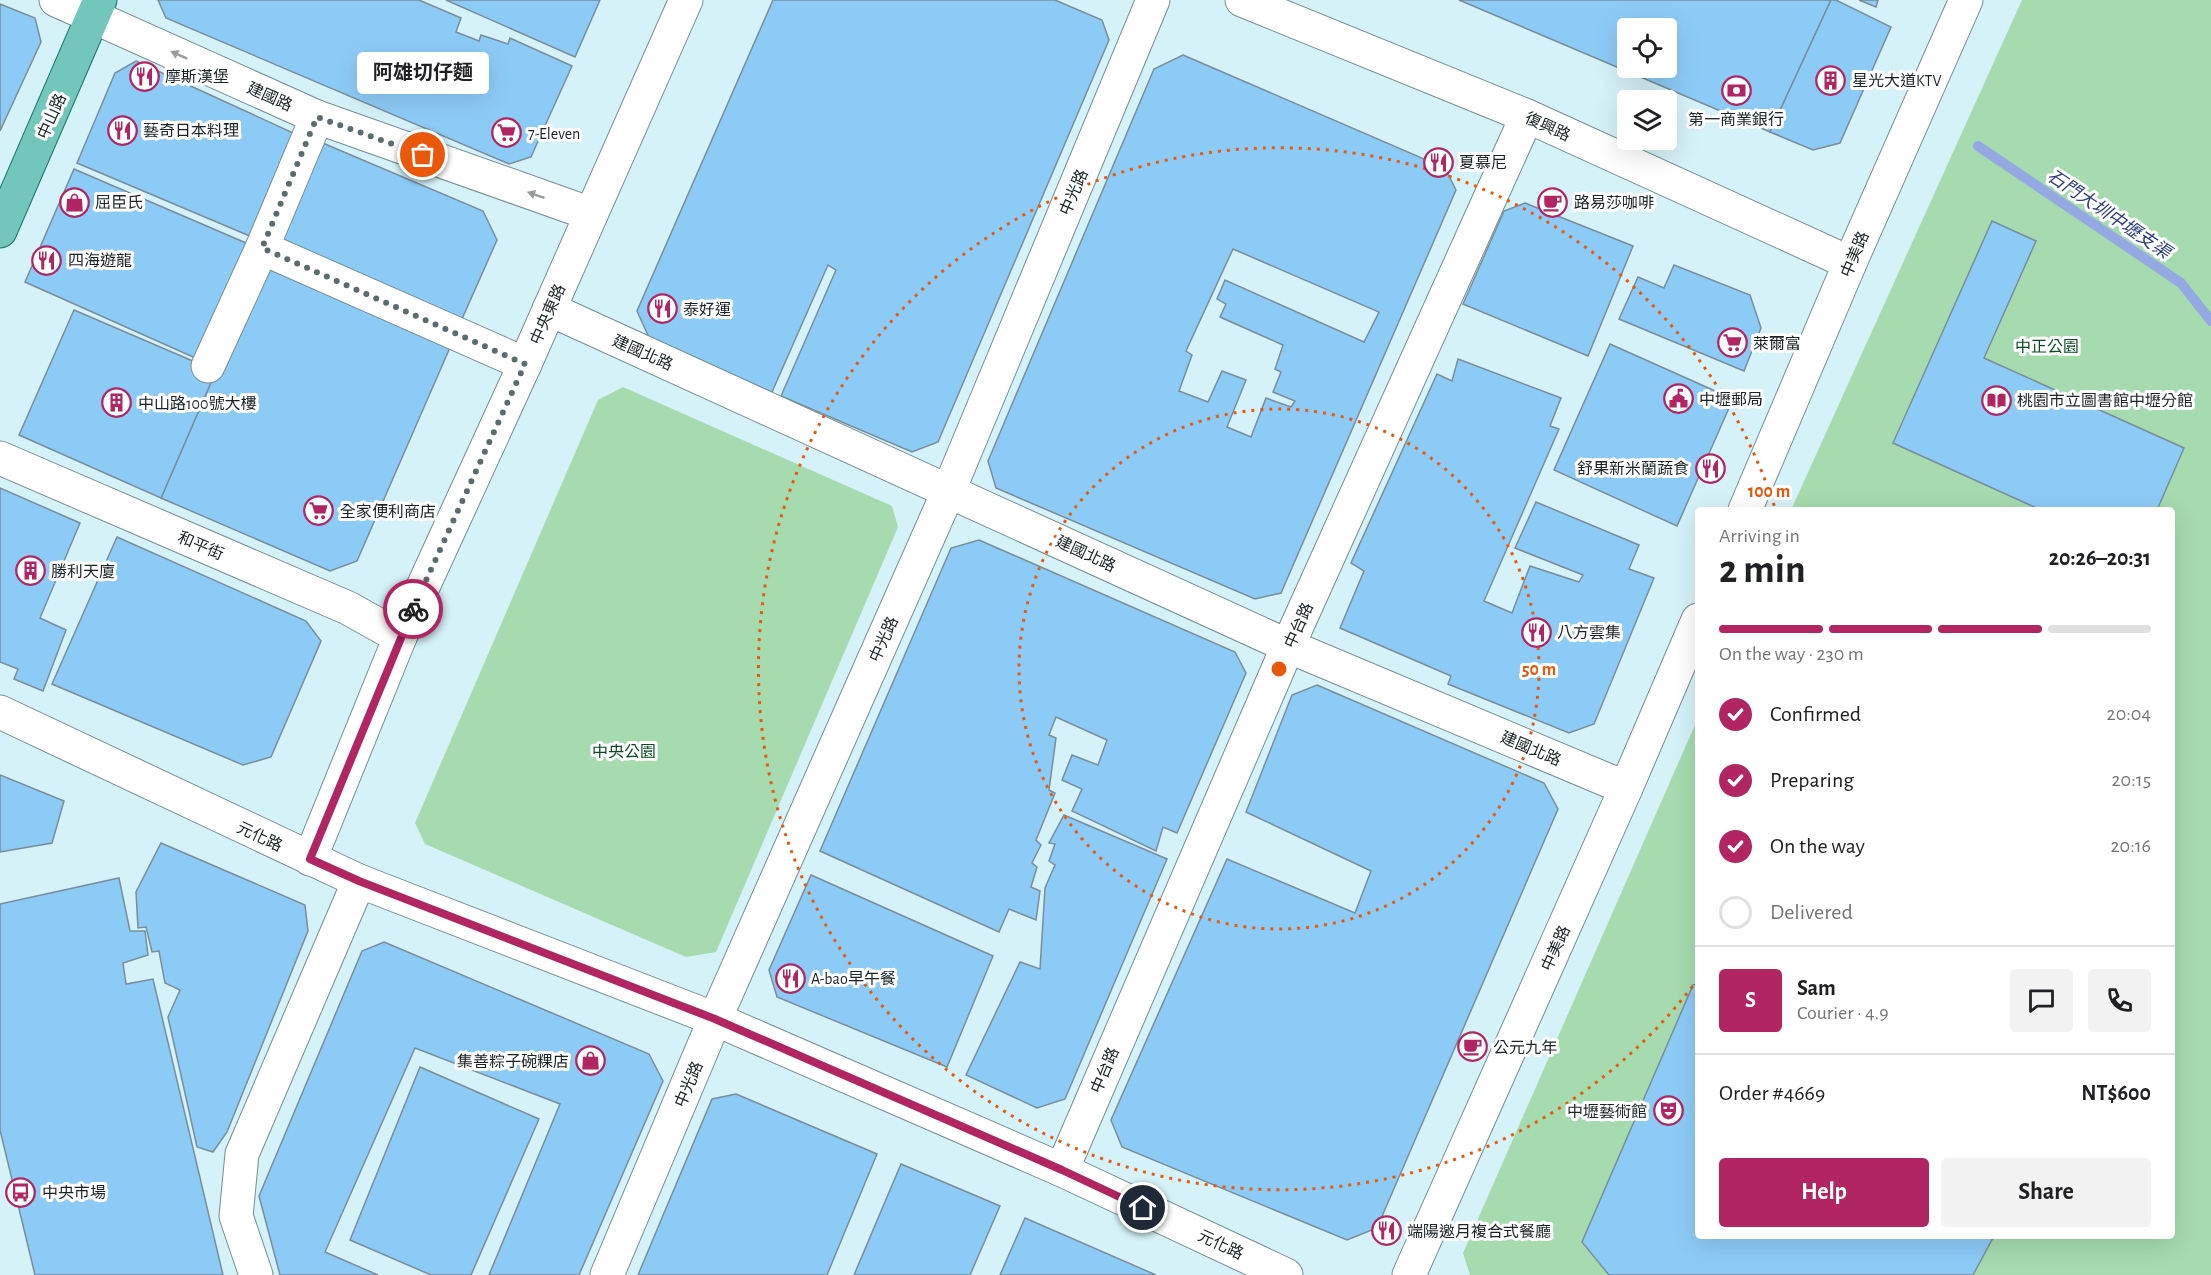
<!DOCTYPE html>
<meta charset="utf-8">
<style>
body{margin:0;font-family:"Alegreya Sans","Noto Sans TC",sans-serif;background:#f2f2f2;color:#202124;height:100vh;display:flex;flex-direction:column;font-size:22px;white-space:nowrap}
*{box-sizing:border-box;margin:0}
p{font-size:20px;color:#757577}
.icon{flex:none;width:33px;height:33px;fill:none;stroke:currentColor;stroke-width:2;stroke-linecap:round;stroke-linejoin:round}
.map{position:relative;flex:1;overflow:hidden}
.details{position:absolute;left:1695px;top:507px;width:480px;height:732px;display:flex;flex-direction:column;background:#fff;border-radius:6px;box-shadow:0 6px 24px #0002}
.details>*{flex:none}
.controls{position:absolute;left:1617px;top:18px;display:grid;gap:12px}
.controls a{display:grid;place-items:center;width:60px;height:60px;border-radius:6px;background:#fff;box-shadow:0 6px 24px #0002;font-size:30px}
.pin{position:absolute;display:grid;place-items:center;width:51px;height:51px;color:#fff;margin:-26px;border:3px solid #fff;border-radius:50%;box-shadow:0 2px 6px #0007}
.courier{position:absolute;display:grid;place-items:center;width:60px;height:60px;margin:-30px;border:4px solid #b02562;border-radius:50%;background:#fff;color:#222;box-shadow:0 2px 8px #0007}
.bubble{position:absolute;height:42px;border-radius:6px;background:#fff;box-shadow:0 6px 24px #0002;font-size:20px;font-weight:700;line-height:42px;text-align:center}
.overview em{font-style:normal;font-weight:700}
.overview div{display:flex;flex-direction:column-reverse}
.overview{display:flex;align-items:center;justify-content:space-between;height:102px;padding:0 24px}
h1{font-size:39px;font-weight:700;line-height:45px}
.bar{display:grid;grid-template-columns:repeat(4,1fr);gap:9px 6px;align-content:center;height:72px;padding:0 24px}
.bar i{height:8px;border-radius:4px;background:#e0e0e0}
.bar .current{background:#b02562}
.bar p{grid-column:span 4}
.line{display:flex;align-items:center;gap:15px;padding:0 24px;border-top:2px solid #e0e0e0}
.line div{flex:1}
.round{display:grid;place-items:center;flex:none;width:63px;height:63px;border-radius:6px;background:#f2f2f2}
ol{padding:0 24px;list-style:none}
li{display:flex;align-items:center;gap:18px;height:66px}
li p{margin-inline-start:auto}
li .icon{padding:6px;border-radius:50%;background:#b02562;color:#fff;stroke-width:4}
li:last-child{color:#757577}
li i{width:33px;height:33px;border:3px solid #e0e0e0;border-radius:50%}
.action{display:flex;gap:12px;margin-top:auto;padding:12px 24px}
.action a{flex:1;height:69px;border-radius:6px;background:#b02562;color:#fff;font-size:24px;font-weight:700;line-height:69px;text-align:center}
.action a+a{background:#f2f2f2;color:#202124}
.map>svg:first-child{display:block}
.green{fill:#a5dbaf}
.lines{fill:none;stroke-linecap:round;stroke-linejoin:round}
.stream{stroke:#94a8e2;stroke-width:10}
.building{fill:#8dcbf7;stroke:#798d9b;stroke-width:1.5;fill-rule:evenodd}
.minor-casing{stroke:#748e93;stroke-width:35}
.major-casing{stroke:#167569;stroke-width:35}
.minor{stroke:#fff;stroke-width:33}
.major{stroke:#73c6bb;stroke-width:33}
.oneway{fill:#989c9d}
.done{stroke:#5b6c70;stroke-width:6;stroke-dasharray:0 10.8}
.route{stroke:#b02562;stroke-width:8}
.ring{fill:none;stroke:#e8590c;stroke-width:3;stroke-dasharray:3 6}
.labels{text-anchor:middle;stroke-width:6;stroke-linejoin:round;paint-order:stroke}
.poi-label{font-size:16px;fill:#192426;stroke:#fff;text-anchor:start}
.street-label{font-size:16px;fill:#192426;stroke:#fff}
.park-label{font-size:16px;fill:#094c22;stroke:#fff}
.water-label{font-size:18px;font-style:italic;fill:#2c3d82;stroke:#fff}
.centre{fill:#e8590c;stroke:#fff;stroke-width:3}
.ring-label{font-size:18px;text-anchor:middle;font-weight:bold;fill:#e8590c;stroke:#fff;stroke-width:6;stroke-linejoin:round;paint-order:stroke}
</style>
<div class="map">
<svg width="2211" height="1275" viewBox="0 0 2211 1275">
<rect width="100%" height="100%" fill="#d5f2f8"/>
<!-- green -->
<g class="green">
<path d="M2022,0H2211V1275H1470L1463,1253L1698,718V1236H2172V510H1791Z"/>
<path d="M623,387L892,506L898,527L716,952L686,957L425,844L415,823L598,400Z"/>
</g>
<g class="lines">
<!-- stream -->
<path class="stream" d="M1978,146L2181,283L2211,321"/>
</g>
<!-- building -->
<g class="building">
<path d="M158,0H419L461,18L456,32L479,41L481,35L508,44L510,38L572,66L531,157L509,164L166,18Z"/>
<path d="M446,0H600L575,57Z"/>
<path d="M773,0H1055L1102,20L1109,40L938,442L912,452L781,396L836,270L828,265L772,392L651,342L637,311Z"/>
<path d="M1459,0H1831L1770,132ZM1628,28H1666V68H1628Z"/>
<path d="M1831,0H1836L1891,27L1840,143L1813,150L1770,132Z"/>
<path d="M1859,0H1878L1876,7Z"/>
<path d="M0,4L35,18L41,42L0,131Z"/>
<path d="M1183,55L1445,168L1456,190L1281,593L1255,599L996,488L988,461L1154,69ZM1233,249L1379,312L1364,342L1225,280L1217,299L1226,304L1220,317L1283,345L1275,369L1281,372L1273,392L1295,401L1291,407L1266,398L1251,437L1227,427L1246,380L1222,371L1208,402L1179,391L1192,355L1186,351Z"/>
<path d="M136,61L302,137L257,239L77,163L115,73Z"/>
<path d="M318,141L483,211L497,240L458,328L275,245Z"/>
<path d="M74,169L253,246L202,361L25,282Z"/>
<path d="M1525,203L1633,246L1588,356L1463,304L1504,211Z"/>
<path d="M1992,221L2036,241L1984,358L2184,448L2157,510H2041L1893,443Z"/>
<path d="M268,260L452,343L357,561L330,571L161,498L216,371Z"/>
<path d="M1674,265L1750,295L1761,328L1744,371L1619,319L1638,277L1664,288Z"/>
<path d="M74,310L216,371L161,498L19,435Z"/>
<path d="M1610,344L1733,399L1677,526L1554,470Z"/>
<path d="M1458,359L1561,398L1550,426L1559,429L1484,601L1512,613L1530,566L1579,582L1583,575L1515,548L1536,502L1639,545L1629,569L1654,578L1594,724L1569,733L1448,684L1451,676L1340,628L1364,571L1351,563L1437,374L1452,381Z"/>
<path d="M0,488L80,523L40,618L66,630L43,691L14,679L18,669L0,662Z"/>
<path d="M117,537L306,621L321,641L271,757L243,765L52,684Z"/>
<path d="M979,540L1235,652L1246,673L1177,833L1163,827L1156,851L1072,811L1082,789L1062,780L1072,755L1098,765L1107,740L1056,717L1049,735L1056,738L1049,790L1055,793L1036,840L1041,845L1032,863L1037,867L1031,887L1040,891L1036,920L1009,909L999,932L820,851L951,548Z"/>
<path d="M1317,685L1544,783L1558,809L1377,1228L1347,1240L1122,1147L1111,1120L1227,859L1355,913L1371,871L1246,812L1292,695Z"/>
<path d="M0,775L64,801L52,843L0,852Z"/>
<path d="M1064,815L1167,859L1065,1099L1037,1108L966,1075L1020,962L1040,969L1045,888L1055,865L1049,861L1055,844L1049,843Z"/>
<path d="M161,843L305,905L308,931L227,1132L213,1152L197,1147L168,1017L180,990L165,983L159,951L152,952L146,927L138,928L136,892Z"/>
<path d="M811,875L993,956L947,1067L777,997L769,970Z"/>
<path d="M119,878L130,931H145L148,955L123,963L126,984L153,979L223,1275H35L0,1130V904Z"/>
<path d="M384,942L649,1054L663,1081L579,1275H489L560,1104L415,1048L325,1252L378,1275H280L259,1196L362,951Z"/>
<path d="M1698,984V1236H1994L1973,1275H1609L1582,1242L1693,985Z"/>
<path d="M420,1067L539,1119L471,1275H431L350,1240Z"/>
<path d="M736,1094L877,1154L827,1275H638L712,1099Z"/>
<path d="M901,1164L1000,1206L970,1275H854Z"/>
<path d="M1025,1218L1156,1275H1000Z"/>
</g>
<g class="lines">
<defs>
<g id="minor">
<path d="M56,0L317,117L591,214"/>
<path d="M1242,0L1527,116L1850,263"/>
<path d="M262,248L525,364"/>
<path d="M549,309L1288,646L1626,788"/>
<path d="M208,366L262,248L317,117"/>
<path d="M0,458L348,608L400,637"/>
<path d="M1745,510L1850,263L1966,0"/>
<path d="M0,712L359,881L715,1019L1062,1170L1286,1275"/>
<path d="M310,859L400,637L525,364L686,0"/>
<path d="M1062,1170L1288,646L1527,116"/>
<path d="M256,1275L236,1216L242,1154L359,881"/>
<path d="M607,1275L715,1019L949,490L1153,0"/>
<path d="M1409,1275L1626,788L1698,620"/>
</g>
<path id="major" d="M0,231L100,0"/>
</defs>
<!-- minor casing -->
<use href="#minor" class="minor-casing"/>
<!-- major casing -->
<use href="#major" class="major-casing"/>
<!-- minor -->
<use href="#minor" class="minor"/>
<!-- major -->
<use href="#major" class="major"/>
</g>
<!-- one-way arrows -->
<defs><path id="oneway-solid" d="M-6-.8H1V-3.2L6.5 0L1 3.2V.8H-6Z" transform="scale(1.5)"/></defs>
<g class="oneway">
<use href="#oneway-solid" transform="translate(179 55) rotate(-156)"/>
<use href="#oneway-solid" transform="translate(536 195) rotate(-161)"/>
</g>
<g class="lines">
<!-- done -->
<path class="done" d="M413,609L525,364L262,248L317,117L423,155"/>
<!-- route -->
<path class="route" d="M413,609L310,859L359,881L715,1019L1062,1170L1143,1208"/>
</g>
<!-- distance rings -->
<g class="ring">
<circle cx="1279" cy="669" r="260"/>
<path d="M1698 979A521 521 0 1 1 1775 508"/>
</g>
<!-- icons -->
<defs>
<symbol id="restaurant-ring" viewBox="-11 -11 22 22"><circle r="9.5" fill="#fff" stroke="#b02562" stroke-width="1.5"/><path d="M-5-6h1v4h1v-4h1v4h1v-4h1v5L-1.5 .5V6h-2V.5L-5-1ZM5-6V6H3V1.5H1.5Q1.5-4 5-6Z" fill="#b02562"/></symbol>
<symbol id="building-ring" viewBox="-11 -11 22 22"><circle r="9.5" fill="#fff" stroke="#b02562" stroke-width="1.5"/><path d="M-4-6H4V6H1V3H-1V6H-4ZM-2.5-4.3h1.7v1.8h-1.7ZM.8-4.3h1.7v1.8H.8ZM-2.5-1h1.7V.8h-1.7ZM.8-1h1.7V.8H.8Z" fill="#b02562"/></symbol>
<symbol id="bank-ring" viewBox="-11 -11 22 22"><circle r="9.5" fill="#fff" stroke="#b02562" stroke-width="1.5"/><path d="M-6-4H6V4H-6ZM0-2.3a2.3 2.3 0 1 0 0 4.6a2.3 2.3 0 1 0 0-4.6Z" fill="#b02562"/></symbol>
<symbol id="supermarket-ring" viewBox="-11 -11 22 22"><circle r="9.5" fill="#fff" stroke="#b02562" stroke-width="1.5"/><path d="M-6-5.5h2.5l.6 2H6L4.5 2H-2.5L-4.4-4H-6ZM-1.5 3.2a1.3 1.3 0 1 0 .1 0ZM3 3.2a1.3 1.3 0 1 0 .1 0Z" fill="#b02562"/></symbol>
<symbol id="shop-ring" viewBox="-11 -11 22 22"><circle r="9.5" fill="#fff" stroke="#b02562" stroke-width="1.5"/><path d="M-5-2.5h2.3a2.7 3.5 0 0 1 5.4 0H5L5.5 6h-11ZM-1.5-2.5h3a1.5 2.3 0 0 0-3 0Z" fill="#b02562"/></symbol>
<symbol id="cafe-ring" viewBox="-11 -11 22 22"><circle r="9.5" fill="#fff" stroke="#b02562" stroke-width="1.5"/><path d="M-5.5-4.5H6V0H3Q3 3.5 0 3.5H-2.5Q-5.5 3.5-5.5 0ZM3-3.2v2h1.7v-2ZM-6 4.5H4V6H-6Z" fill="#b02562"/></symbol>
<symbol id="civic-ring" viewBox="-11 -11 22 22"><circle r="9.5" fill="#fff" stroke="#b02562" stroke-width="1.5"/><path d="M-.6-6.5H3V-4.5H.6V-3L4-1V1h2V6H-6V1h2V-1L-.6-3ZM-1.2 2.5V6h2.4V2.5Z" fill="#b02562"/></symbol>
<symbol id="library-ring" viewBox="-11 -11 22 22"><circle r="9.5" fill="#fff" stroke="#b02562" stroke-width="1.5"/><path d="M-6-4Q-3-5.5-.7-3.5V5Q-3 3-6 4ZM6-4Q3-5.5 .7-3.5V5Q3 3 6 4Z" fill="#b02562"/></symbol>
<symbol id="theatre-ring" viewBox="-11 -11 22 22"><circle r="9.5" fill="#fff" stroke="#b02562" stroke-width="1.5"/><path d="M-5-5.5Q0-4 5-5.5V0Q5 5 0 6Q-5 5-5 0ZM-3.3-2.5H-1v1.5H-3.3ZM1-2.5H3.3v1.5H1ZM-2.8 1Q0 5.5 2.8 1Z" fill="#b02562"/></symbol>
<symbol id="bus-ring" viewBox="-11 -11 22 22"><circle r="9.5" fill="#fff" stroke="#b02562" stroke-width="1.5"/><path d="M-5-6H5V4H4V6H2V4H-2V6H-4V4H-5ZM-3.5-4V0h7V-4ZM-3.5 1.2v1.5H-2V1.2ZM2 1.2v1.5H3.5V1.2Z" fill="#b02562"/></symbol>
</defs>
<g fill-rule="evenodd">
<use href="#restaurant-ring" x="128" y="60" width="33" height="33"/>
<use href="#building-ring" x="1814" y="64" width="33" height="33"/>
<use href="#bank-ring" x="1720" y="74" width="33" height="33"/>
<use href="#restaurant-ring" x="106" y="114" width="33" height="33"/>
<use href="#supermarket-ring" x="490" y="116" width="33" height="33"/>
<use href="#restaurant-ring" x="1422" y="146" width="33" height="33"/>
<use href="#shop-ring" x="58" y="186" width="33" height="33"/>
<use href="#cafe-ring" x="1536" y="186" width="33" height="33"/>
<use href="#restaurant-ring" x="30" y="244" width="33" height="33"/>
<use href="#restaurant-ring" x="646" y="292" width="33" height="33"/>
<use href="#supermarket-ring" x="1716" y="326" width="33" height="33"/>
<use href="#civic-ring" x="1662" y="382" width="33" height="33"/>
<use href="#library-ring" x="1980" y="384" width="33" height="33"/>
<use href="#building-ring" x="100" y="386" width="33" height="33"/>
<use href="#restaurant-ring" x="1694" y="452" width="33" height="33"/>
<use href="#supermarket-ring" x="302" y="494" width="33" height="33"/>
<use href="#building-ring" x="14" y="554" width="33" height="33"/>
<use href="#restaurant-ring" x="1520" y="616" width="33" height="33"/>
<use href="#restaurant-ring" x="774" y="962" width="33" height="33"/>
<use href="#cafe-ring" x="1456" y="1030" width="33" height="33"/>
<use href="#shop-ring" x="574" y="1044" width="33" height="33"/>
<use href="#theatre-ring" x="1652" y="1094" width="33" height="33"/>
<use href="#bus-ring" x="4" y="1176" width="33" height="33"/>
<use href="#restaurant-ring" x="1370" y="1214" width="33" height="33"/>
</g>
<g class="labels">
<!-- poi labels -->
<g class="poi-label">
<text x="165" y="82">摩斯漢堡</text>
<text x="1852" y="86">星光大道KTV</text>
<text x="1736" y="125" text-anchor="middle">第一商業銀行</text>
<text x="143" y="136">藝奇日本料理</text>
<text x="528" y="139">7-Eleven</text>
<text x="1459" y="168">夏慕尼</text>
<text x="95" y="208">屈臣氏</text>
<text x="1574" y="208">路易莎咖啡</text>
<text x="68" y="266">四海遊龍</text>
<text x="683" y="315">泰好運</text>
<text x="1753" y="349">萊爾富</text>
<text x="1699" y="405">中壢郵局</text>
<text x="2017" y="406">桃園市立圖書館中壢分館</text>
<text x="138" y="409">中山路100號大樓</text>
<text x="1689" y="474" text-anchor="end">舒果新米蘭蔬食</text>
<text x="340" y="517">全家便利商店</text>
<text x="51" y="577">勝利天廈</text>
<text x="1557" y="638">八方雲集</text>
<text x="811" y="984">A-bao早午餐</text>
<text x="1493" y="1053">公元九年</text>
<text x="569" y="1067" text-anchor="end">集善粽子碗粿店</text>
<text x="1647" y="1117" text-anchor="end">中壢藝術館</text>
<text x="42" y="1198">中央市場</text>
<text x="1407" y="1237">端陽邀月複合式餐廳</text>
</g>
<!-- street labels -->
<g class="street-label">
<text transform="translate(270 96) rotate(24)" y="6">建國路</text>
<text transform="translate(51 116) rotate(-66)" y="6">中山路</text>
<text transform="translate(1548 126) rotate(24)" y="6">復興路</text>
<text transform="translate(1073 192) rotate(-67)" y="6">中光路</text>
<text transform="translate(1854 254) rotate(-67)" y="6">中美路</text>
<text transform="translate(547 314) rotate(-66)" y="6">中央東路</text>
<text transform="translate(643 352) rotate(24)" y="6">建國北路</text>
<text transform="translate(201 545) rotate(23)" y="6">和平街</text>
<text transform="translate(1086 553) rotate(25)" y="6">建國北路</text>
<text transform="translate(1298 625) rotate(-66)" y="6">中台路</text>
<text transform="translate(883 639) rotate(-66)" y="6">中光路</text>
<text transform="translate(1531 748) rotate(23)" y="6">建國北路</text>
<text transform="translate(260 836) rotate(25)" y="6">元化路</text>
<text transform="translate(1555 948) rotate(-66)" y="6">中美路</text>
<text transform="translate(1104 1070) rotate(-67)" y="6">中台路</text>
<text transform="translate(688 1084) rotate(-67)" y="6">中光路</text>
<text transform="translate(1221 1244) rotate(25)" y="6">元化路</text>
</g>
<!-- park labels -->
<g class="park-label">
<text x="2047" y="352">中正公園</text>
<text x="624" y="757">中央公園</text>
</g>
<!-- water labels -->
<g class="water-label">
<text transform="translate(2109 214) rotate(34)" y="6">石門大圳中壢支渠</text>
</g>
</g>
<circle cx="1279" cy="669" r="9" class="centre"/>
<g class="ring-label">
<text x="1769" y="497">100 m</text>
<text x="1539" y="675">50 m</text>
</g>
</svg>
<div class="controls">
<a><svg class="icon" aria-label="locate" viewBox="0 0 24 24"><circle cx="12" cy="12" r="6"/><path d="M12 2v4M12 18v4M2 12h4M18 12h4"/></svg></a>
<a><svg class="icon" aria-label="layers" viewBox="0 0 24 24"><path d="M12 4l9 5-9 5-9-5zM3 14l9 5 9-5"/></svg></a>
</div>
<div class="pin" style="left:423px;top:155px;background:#ea580c"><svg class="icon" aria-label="bag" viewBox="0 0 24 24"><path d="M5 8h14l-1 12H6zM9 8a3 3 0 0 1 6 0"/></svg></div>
<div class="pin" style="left:1143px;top:1208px;background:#1f2937"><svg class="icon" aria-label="home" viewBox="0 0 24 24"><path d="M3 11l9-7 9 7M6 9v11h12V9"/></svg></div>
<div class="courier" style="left:413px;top:609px"><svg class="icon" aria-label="bike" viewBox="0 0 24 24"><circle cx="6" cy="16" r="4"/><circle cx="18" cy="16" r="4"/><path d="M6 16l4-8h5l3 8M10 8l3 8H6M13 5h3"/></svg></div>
<div class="bubble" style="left:357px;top:52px;width:132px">阿雄切仔麵</div>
<section class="details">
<div class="overview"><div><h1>2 min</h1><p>Arriving in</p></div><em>20:26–20:31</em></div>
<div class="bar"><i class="current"></i><i class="current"></i><i class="current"></i><i></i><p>On the way · 230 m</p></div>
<ol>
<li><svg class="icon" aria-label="check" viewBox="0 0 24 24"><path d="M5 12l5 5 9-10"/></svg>Confirmed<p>20:04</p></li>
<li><svg class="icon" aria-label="check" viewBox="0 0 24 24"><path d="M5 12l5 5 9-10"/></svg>Preparing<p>20:15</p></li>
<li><svg class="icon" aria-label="check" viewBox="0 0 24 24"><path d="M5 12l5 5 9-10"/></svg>On the way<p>20:16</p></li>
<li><i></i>Delivered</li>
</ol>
<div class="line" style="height:108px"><b class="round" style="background:#b02562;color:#fff">S</b><div><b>Sam</b><p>Courier · 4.9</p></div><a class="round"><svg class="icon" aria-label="chat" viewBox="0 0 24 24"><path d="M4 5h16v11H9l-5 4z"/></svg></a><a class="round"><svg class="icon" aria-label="phone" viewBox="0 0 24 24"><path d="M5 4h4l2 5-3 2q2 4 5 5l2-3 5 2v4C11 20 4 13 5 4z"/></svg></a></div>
<div class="line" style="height:78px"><div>Order #4669</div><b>NT$600</b></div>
<div class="action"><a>Help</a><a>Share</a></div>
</section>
</div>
